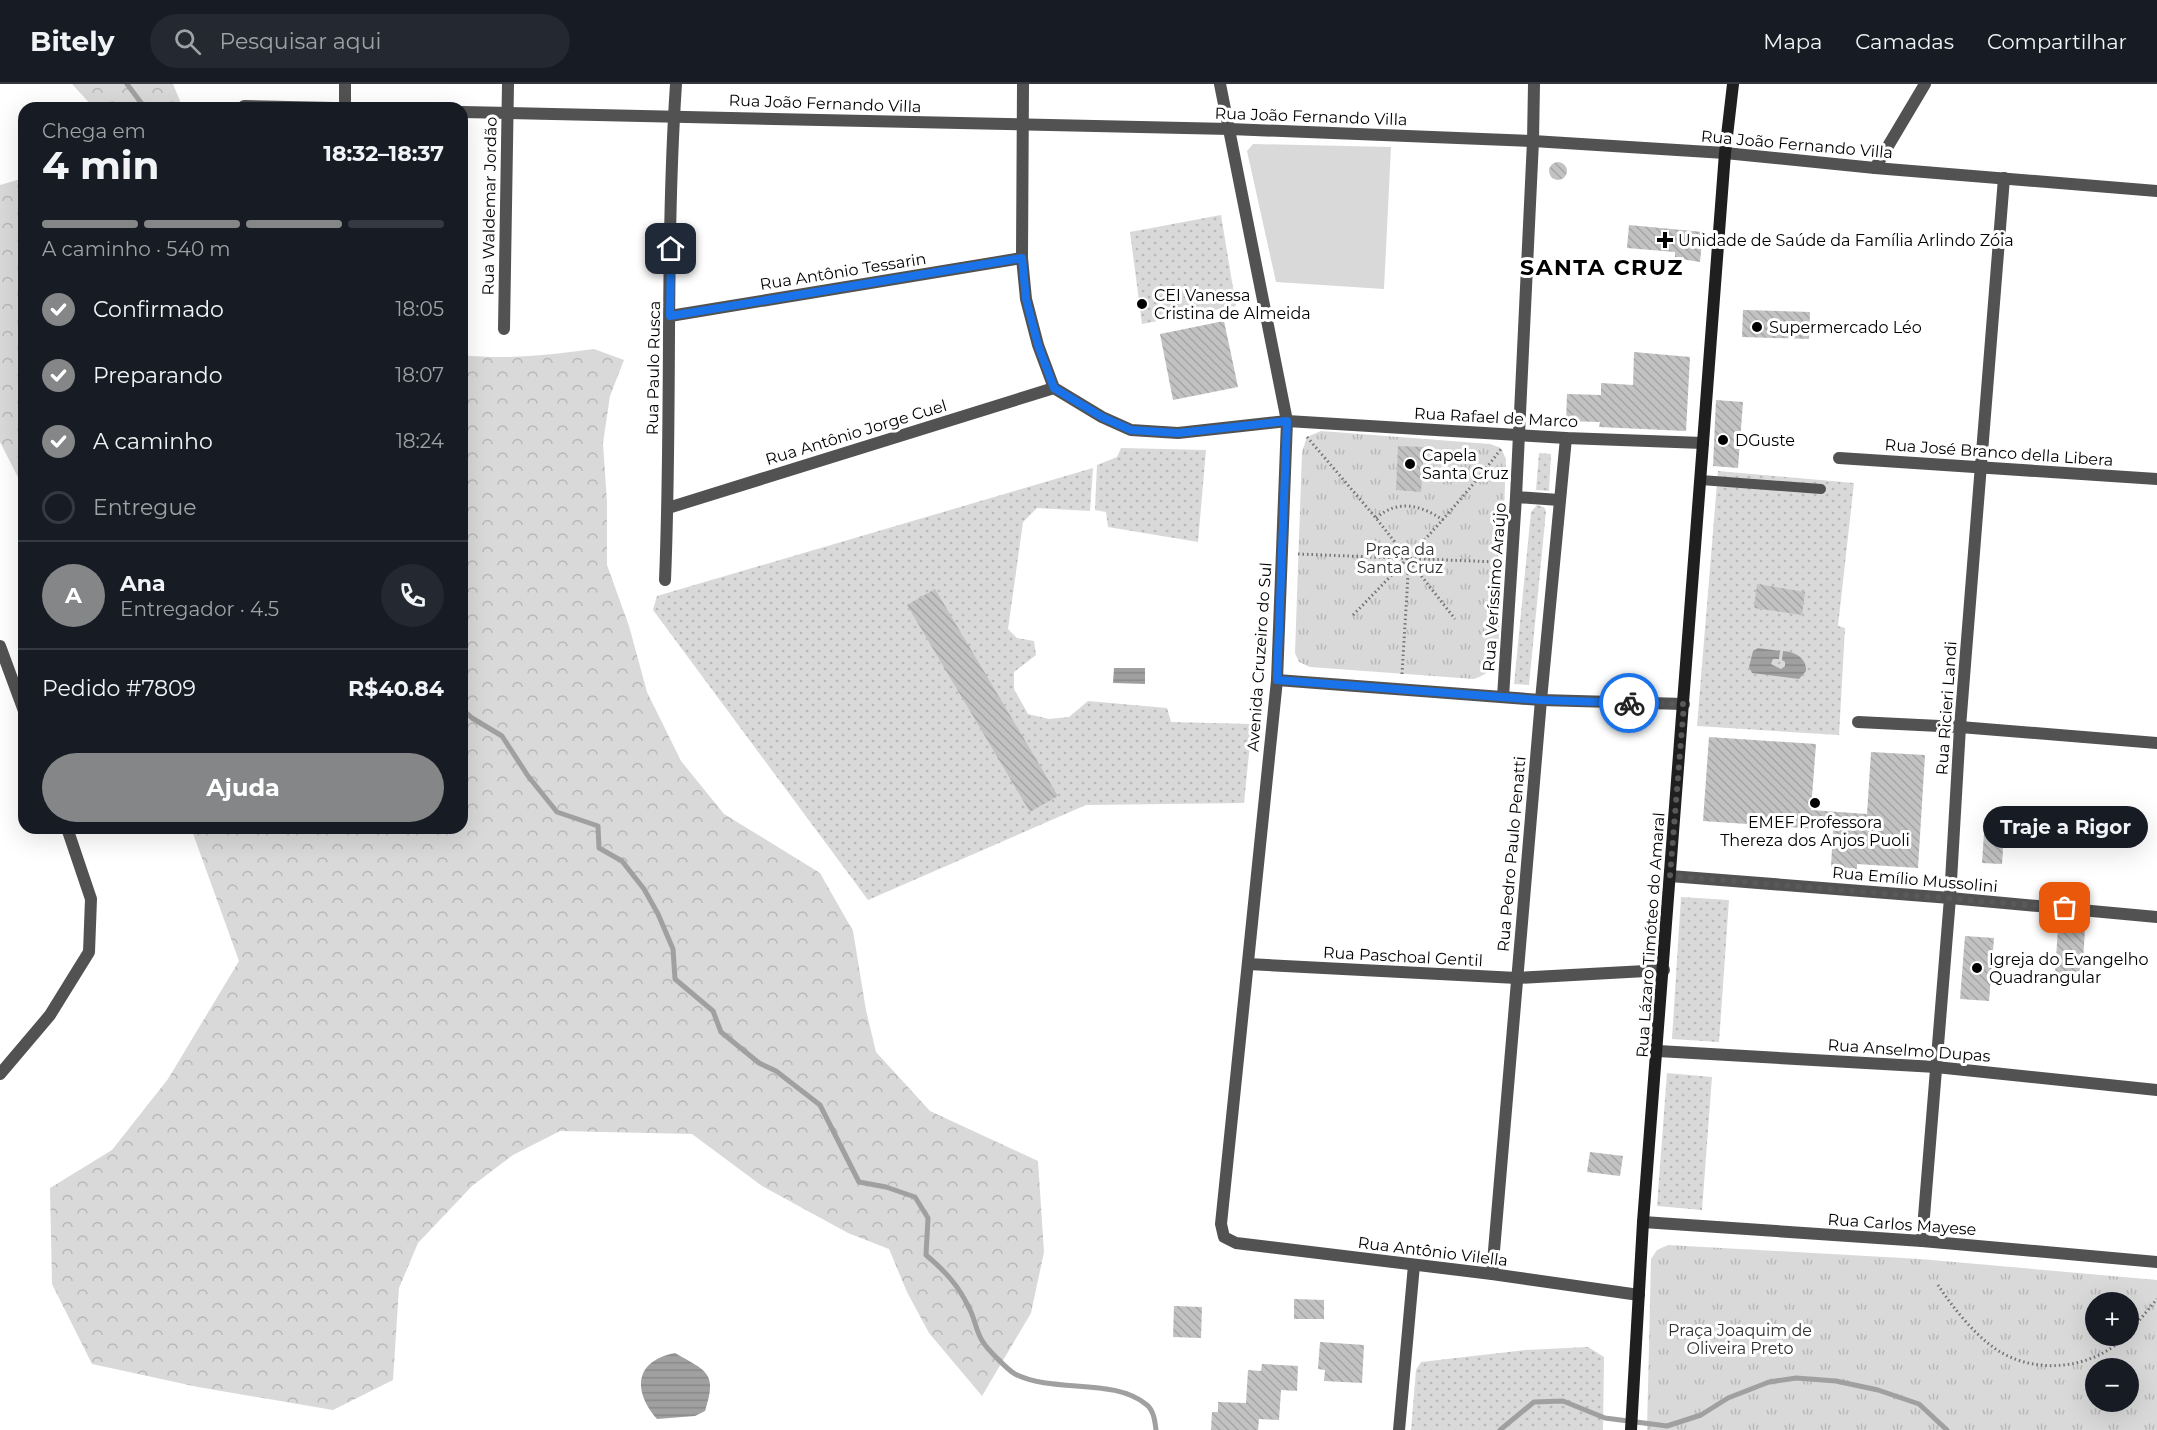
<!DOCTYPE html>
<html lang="pt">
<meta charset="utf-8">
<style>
body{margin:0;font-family:Montserrat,sans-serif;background:#242831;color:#f1f3f6;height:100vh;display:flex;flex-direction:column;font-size:22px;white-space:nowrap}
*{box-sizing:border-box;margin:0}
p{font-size:20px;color:#9ea1a6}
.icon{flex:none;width:33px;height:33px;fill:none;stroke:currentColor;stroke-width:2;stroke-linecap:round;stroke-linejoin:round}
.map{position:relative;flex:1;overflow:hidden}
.drawer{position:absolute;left:18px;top:18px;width:450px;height:732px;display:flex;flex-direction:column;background:#171b24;border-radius:18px;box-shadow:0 6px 24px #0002}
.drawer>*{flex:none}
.fabs{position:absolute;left:2085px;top:1208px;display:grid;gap:12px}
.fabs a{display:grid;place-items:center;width:54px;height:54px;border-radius:50%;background:#171b24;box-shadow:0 6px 24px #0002;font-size:30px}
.pin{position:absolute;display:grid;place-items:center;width:51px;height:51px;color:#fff;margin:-26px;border-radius:12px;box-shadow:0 3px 9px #0006}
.courier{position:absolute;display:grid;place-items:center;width:60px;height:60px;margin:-30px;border:4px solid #1a73e8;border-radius:50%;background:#fff;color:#222;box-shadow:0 2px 8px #0007}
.bubble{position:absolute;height:42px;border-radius:21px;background:#171b24;box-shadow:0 6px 24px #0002;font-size:20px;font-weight:700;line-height:42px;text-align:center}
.overview em{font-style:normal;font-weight:700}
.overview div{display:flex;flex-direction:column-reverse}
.overview{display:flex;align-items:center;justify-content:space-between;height:102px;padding:0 24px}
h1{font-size:39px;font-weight:700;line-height:45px}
.bar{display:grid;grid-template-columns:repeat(4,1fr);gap:9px 6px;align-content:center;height:72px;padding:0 24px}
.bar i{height:8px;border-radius:4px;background:#363941}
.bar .on{background:#858687}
.bar p{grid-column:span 4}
.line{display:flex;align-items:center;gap:15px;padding:0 24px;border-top:2px solid #363941}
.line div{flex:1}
.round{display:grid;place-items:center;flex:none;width:63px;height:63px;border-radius:32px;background:#242831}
ol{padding:0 24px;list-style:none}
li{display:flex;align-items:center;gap:18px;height:66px}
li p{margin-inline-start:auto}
li .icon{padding:6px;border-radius:50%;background:#858687;color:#fff;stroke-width:4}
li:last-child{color:#9ea1a6}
li i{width:33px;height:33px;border:3px solid #363941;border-radius:50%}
.action{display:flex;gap:12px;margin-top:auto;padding:12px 24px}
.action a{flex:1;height:69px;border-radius:36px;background:#858687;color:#fff;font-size:24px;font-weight:700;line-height:69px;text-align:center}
header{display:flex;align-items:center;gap:36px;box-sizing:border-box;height:84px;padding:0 30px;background:#171b24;border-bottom:2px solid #363941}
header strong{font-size:28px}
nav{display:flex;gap:33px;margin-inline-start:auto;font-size:21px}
.search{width:420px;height:54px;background:#242831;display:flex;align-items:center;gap:15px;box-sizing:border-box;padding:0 21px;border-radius:33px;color:#9ea1a6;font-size:22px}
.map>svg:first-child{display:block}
.grass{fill:url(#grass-dots)}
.forest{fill:url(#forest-crowns)}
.park{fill:url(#park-tufts);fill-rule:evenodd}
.pitch{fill:#d9d9d9}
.water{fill:url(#water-rules)}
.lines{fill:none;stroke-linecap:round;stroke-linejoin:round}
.stream{stroke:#a0a0a0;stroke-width:5}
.building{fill:url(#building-back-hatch)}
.path{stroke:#747474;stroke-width:3;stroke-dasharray:1.5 3;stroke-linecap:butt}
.lane{stroke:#525252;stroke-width:10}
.street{stroke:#525252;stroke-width:12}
.secondary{stroke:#1f1f1f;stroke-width:12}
.done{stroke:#595959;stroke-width:6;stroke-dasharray:0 10.8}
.route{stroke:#1a73e8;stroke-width:8}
.poi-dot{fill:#000;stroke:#fff;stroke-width:2}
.labels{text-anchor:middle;stroke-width:6;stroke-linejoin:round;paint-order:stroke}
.street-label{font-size:16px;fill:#000;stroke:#fff}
.poi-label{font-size:16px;fill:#000;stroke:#fff;text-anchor:start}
.park-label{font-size:16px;fill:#303030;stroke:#fff}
.district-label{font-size:22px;font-weight:bold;letter-spacing:1.5px;fill:#000;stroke:#fff}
</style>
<header>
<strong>Bitely</strong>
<div class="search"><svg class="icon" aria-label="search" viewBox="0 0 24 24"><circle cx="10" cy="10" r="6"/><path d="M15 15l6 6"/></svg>Pesquisar aqui</div>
<nav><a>Mapa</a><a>Camadas</a><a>Compartilhar</a></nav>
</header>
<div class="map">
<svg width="2157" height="1346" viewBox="0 0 2157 1346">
<defs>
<pattern id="grass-dots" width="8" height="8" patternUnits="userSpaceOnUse" patternTransform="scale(1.5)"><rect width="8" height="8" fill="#d9d9d9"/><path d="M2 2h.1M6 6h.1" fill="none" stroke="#b8b8b8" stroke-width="1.8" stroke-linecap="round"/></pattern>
<pattern id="forest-crowns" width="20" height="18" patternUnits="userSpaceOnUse" patternTransform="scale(1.5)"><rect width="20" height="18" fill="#d9d9d9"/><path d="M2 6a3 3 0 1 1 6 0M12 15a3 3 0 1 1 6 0" fill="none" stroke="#b8b8b8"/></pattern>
<pattern id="park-tufts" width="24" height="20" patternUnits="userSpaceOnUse" patternTransform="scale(1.5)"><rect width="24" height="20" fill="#d9d9d9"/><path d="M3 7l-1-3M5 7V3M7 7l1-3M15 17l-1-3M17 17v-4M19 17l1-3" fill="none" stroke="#b8b8b8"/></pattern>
<pattern id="water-rules" width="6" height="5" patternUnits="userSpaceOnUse" patternTransform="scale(1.5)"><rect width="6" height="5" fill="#a0a0a0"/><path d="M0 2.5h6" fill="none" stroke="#888"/></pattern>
<pattern id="building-back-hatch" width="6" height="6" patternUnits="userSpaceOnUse" patternTransform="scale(1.5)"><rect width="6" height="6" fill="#c2c2c2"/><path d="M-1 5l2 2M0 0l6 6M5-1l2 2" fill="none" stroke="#a5a5a5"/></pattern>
</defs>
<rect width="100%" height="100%" fill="#fff"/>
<!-- grass -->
<g class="grass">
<path d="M1221,131L1236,222L1142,240L1130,148Z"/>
<path d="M1121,364L1206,366L1198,458L1108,443L1106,428L1095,426L1097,381L1117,373Z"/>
<path d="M1539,369L1551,370L1549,407L1536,406Z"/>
<path d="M1093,384L1090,427L1037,424L1023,438L1008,545L1017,554L1034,557L1036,571L1014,588V605L1028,630L1049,635L1069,633L1088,617L1167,624L1171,638L1252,640L1244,719L1086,721L868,816L653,526L657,512Z"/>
<path d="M1718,387L1854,399L1838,542L1845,544L1839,651L1697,642Z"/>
<path d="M1537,421L1544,423L1546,427L1529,601L1514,600L1531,428Z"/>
<path d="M1681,813L1729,816L1719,958L1672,955Z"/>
<path d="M1667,989L1712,993L1702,1126L1657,1122Z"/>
<path d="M1588,1263L1604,1273L1603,1346H1411L1416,1286L1421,1278L1526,1266Z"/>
</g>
<!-- forest -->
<g class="forest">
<path d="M72,0H173L183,24H94Z"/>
<path d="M24,94V405L0,358V101Z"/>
<path d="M594,265L624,276L610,312L603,359L607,418V481L629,542L647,608L681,677L724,730L820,789L853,847L866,926L876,968L930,1027L1038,1077L1044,1168L1031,1229L982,1312L929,1249L907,1208L889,1165L848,1149L762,1102L692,1050L560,1047L513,1071L472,1102L418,1159L399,1204L393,1296L333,1326L198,1303L92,1280L52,1200L50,1104L112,1066L168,995L239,877L191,744H462V271C506,276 550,271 594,265Z"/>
</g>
<!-- park -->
<g class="park">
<path d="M1321,347L1490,360L1501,364L1506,375L1498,573C1493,586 1487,590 1474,595L1310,583L1299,578L1295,569L1302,368L1307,353Z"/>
<path d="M1668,1161L1920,1175L2157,1196V1346H1647L1651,1175L1657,1166ZM2096,1218H2128V1251H2096ZM2096,1284H2128V1317H2096Z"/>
</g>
<!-- pitch -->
<path class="pitch" d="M1253,60L1391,63L1384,205L1276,198L1247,67Z"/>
<!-- water -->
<g class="water">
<path d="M1758,564L1780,567L1779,575H1773L1771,580L1781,585L1785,582V578L1782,576L1783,567C1795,568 1807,574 1806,587L1799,595L1752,589L1749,583L1753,567Z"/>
<path d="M1114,584H1145V600L1113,599Z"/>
<path d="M675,1269C706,1287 718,1288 705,1327L695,1332L657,1335C633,1307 634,1277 675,1269Z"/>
</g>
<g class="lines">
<!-- stream -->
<g class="stream">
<path d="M127,0L145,24"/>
<path d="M462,625L472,634L502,652L528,692L557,728L598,742L599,764L622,777L644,805L658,830L673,865L675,895L713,927L721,948L759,979L776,987L820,1021L859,1098L886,1103L915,1113L928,1134L926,1171C945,1187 959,1202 969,1224C975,1234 976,1248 983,1258C987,1265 1008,1286 1015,1290C1054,1310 1114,1293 1147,1321C1154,1327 1155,1338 1156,1346"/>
<path d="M1500,1346L1534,1318L1563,1317L1605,1334L1667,1342L1701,1331L1728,1314L1769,1298L1796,1294L1836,1297L1878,1306L1919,1320L1947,1346"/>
</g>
</g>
<!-- building -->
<g class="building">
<circle cx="1558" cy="87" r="9"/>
<path d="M1629,141L1703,148L1700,178L1675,174V168L1627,164Z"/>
<path d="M1743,226L1810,228L1809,255L1742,253Z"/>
<path d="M1224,237L1238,303L1173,316L1160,250Z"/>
<path d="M1634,268L1690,273L1686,347L1599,343L1600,338L1566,337L1567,310L1601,311V299L1633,301Z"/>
<path d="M1716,316L1743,318L1738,384L1713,382Z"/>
<path d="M1398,362L1424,363L1421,408L1396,406Z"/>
<path d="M1757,500L1805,508L1802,531L1754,524Z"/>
<path d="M935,505L1058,712L1030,728L907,521Z"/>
<path d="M1709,653L1816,660L1811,726L1867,730L1871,668L1925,671L1918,784L1857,780V785L1831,783L1833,746L1703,737Z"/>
<path d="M1985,734L2005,735L2002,780L1982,779Z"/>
<path d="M2058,843L2085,845L2082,893L2055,892Z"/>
<path d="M1965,852L1994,854L1989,917L1960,915Z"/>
<path d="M1590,1068L1623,1072L1620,1092L1587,1088Z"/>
<path d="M1294,1215L1324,1216V1235H1294Z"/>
<path d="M1174,1222L1202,1223L1201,1254L1173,1253Z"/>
<path d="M1320,1258L1364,1261L1362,1299L1324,1297L1325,1286L1318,1285Z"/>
<path d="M1262,1280L1298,1282L1297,1307L1281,1306L1279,1336L1259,1335L1258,1346H1211L1212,1328H1218V1318L1246,1319L1248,1286L1261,1287Z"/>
</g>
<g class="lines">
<!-- path -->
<g class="path">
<path d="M1307,353L1376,434L1455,535"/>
<path d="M1376,434C1398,415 1421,421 1443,436"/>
<path d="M1298,470L1497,478"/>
<path d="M1353,531C1405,478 1456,424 1501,365"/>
<path d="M1402,590L1409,475"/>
<path d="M1938,1201C1953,1224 1979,1257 2004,1270C2043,1291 2096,1283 2127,1251"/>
<path d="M2128,1250L2157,1215"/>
</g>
<!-- lane -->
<path class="lane" d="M1701,396L1821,405"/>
<!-- street -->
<g class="street">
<path d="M1023,0L1022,174L1026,215L1038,261L1054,304L1102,333L1131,346L1178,349L1287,337L1566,354L1703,359"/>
<path d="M1220,0L1287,337L1277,596L1221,1140L1224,1153L1236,1159L1492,1190L1639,1211"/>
<path d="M242,24L244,22L334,24"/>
<path d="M345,24V0"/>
<path d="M462,28L1230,45L1533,57L1725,69L1875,84L2157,107"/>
<path d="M1875,84L1925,0"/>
<path d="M670,232L1022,174"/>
<path d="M504,245L508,0"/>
<path d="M1839,374L2157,395"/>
<path d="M1516,413L1559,416"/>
<path d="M668,424L1054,304"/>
<path d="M665,496C672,331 665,165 676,0"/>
<path d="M0,562L24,627"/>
<path d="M1277,596L1541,616L1684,620"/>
<path d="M1503,613L1516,413L1533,57L1534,0"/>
<path d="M1858,638L1960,643L2157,659"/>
<path d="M1670,792L1950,814L2157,833"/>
<path d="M1248,880L1517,894L1664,886"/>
<path d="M1658,967L1936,983L2157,1006"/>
<path d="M0,990L50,931L89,868L91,815L67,744"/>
<path d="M1643,1138L1922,1157L2157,1178"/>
<path d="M1922,1157L1950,814L1960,643L2004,94"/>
<path d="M1492,1190L1541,616L1566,354"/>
<path d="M1399,1346L1414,1181"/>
</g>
<!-- secondary -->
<path class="secondary" d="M1631,1346L1643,1138L1703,359L1725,69L1733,0"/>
</g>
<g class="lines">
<!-- done -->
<path class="done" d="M1629,619L1684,620L1670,792L2065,824"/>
<!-- route -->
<path class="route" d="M671,165L670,232L1022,174L1026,215L1038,261L1054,304L1102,333L1131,346L1178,349L1287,337L1277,596L1541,616L1629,619"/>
</g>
<!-- markers -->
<g class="poi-dot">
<path d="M1662 147h6v6h6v6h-6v6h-6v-6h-6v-6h6z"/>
<circle cx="1142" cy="220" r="6"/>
<circle cx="1757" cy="243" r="6"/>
<circle cx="1723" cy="356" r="6"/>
<circle cx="1410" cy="380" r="6"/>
<circle cx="1815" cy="719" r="6"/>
<circle cx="1977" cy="884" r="6"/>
</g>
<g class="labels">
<!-- street labels -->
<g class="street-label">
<text transform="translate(825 19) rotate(2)" y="6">Rua João Fernando Villa</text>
<text transform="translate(1311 32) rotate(2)" y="6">Rua João Fernando Villa</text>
<text transform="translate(1797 60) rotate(5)" y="6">Rua João Fernando Villa</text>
<text transform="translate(489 122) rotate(-89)" y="6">Rua Waldemar Jordão</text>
<text transform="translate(843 187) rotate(-9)" y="6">Rua Antônio Tessarin</text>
<text transform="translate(653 284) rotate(-89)" y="6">Rua Paulo Rusca</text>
<text transform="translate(1496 333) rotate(3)" y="6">Rua Rafael de Marco</text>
<text transform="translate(856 348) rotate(-17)" y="6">Rua Antônio Jorge Cuel</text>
<text transform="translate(1999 368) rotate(4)" y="6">Rua José Branco della Libera</text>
<text transform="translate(1494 503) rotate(-86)" y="6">Rua Veríssimo Araújo</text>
<text transform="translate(1259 573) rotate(-86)" y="6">Avenida Cruzeiro do Sul</text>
<text transform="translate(1946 624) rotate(-86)" y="6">Rua Ricieri Landi</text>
<text transform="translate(1511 770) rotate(-85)" y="6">Rua Pedro Paulo Penatti</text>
<text transform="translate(1915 795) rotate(5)" y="6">Rua Emílio Mussolini</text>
<text transform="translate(1650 851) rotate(-86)" y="6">Rua Lázaro Timóteo do Amaral</text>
<text transform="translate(1403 872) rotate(3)" y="6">Rua Paschoal Gentil</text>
<text transform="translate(1909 966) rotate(4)" y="6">Rua Anselmo Dupas</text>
<text transform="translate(1902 1140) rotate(4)" y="6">Rua Carlos Mayese</text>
<text transform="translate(1433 1167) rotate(7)" y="6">Rua Antônio Vilella</text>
</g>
<!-- poi labels -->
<g class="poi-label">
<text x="1678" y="162">Unidade de Saúde da Família Arlindo Zóia</text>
<text x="1154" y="217">CEI Vanessa<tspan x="1154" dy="18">Cristina de Almeida</tspan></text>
<text x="1769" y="249">Supermercado Léo</text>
<text x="1735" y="362">DGuste</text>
<text x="1422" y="377">Capela<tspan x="1422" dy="18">Santa Cruz</tspan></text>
<text x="1815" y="744" text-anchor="middle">EMEF Professora<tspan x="1815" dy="18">Thereza dos Anjos Puoli</tspan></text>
<text x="1989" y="881">Igreja do Evangelho<tspan x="1989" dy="18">Quadrangular</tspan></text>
</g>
<!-- park labels -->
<g class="park-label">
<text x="1400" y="471">Praça da<tspan x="1400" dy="18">Santa Cruz</tspan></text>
<text x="1740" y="1252">Praça Joaquim de<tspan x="1740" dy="18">Oliveira Preto</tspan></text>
</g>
<!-- district labels -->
<g class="district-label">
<text x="1602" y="191">SANTA CRUZ</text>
</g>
</g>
</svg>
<div class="fabs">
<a>+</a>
<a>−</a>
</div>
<div class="pin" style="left:2065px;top:824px;background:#ea580c"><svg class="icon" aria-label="bag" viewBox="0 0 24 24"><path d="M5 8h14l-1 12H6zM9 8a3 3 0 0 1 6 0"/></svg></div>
<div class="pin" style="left:671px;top:165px;background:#1f2937"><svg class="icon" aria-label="home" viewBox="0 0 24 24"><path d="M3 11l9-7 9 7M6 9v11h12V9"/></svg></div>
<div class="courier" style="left:1629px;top:619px"><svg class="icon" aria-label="bike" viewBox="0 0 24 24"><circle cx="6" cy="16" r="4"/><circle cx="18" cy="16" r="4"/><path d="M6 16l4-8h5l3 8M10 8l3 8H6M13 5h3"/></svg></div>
<div class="bubble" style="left:1983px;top:722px;width:165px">Traje a Rigor</div>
<section class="drawer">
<div class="overview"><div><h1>4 min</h1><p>Chega em</p></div><em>18:32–18:37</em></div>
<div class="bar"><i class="on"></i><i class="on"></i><i class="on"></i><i></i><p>A caminho · 540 m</p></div>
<ol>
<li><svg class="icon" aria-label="check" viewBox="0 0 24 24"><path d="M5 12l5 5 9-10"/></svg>Confirmado<p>18:05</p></li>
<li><svg class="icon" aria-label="check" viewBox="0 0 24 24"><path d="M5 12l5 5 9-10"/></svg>Preparando<p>18:07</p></li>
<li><svg class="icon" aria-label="check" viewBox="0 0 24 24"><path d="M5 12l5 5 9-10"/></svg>A caminho<p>18:24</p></li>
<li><i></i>Entregue</li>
</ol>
<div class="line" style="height:108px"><b class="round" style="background:#858687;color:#fff">A</b><div><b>Ana</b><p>Entregador · 4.5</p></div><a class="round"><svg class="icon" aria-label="phone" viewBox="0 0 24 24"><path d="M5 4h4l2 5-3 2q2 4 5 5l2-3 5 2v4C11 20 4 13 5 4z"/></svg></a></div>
<div class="line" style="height:78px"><div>Pedido #7809</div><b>R$40.84</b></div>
<div class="action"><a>Ajuda</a></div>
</section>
</div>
